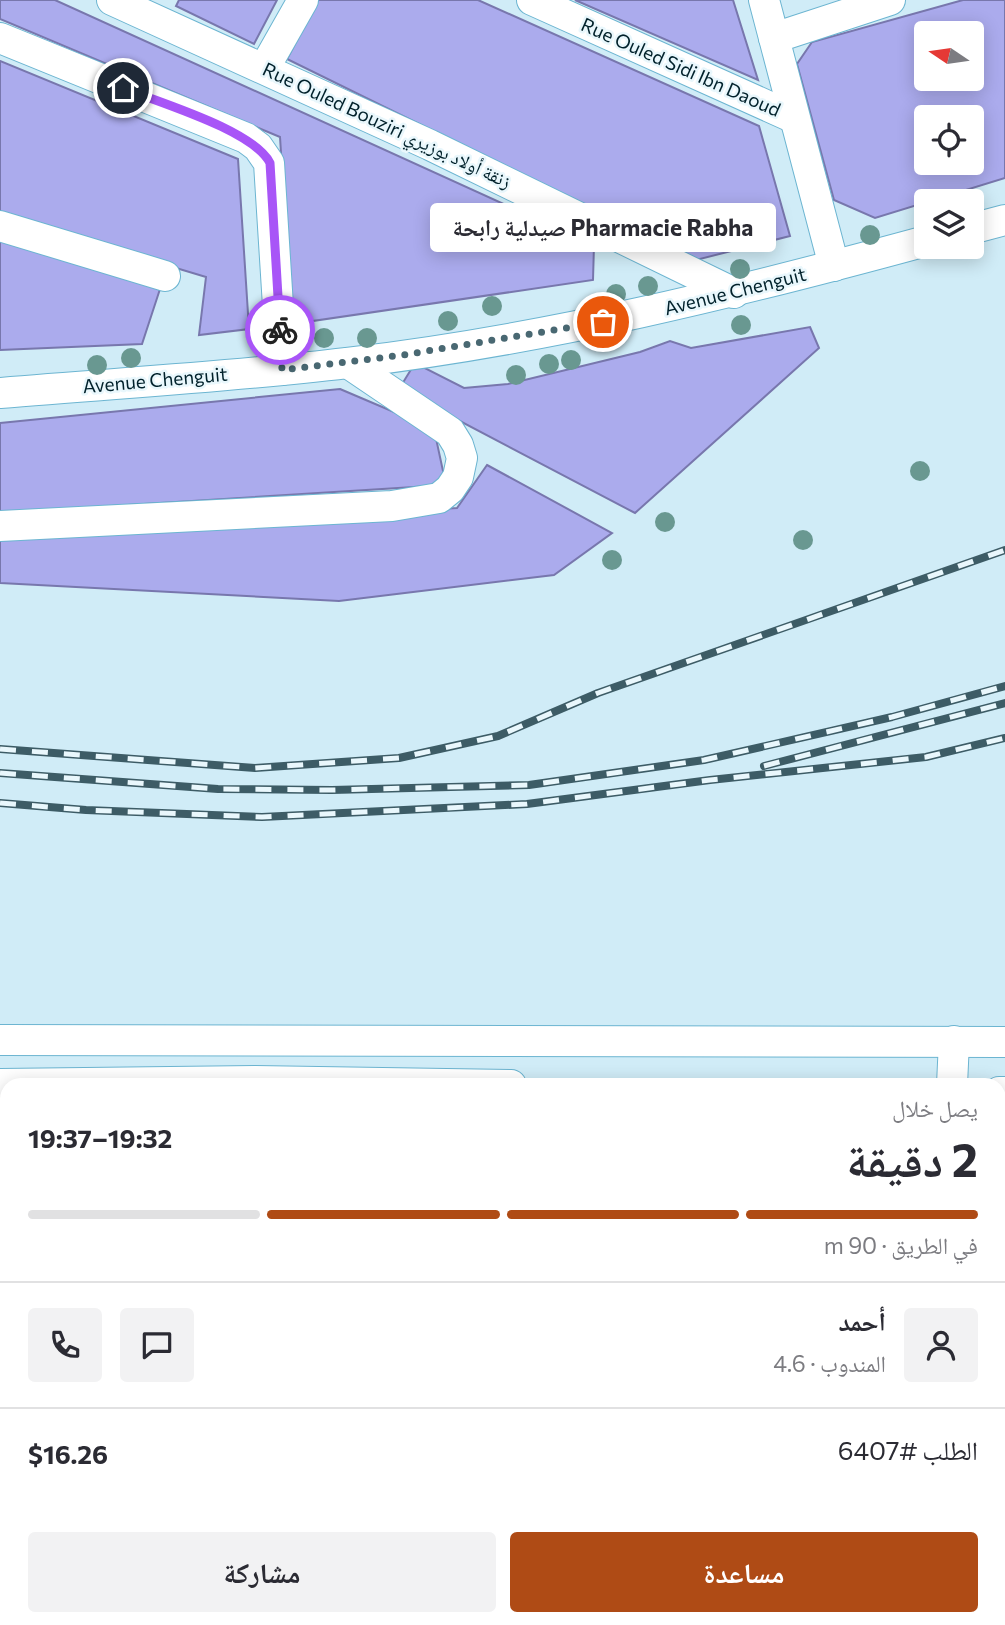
<!DOCTYPE html>
<html lang="ar">
<meta charset="utf-8">
<style>
body{margin:0;font-family:Commissioner,"Noto Naskh Arabic",sans-serif;background:#f2f2f3;color:#2b2b33;direction:rtl;height:100vh;display:flex;flex-direction:column;font-size:26px;white-space:nowrap}
*{box-sizing:border-box;margin:0}
p{font-size:23px;color:#7c7c81}
.icon{flex:none;width:38px;height:38px;fill:none;stroke:currentColor;stroke-width:2;stroke-linecap:round;stroke-linejoin:round}
.map{position:relative;flex:1;overflow:hidden;direction:ltr}
.sheet{position:absolute;left:0px;top:1078px;width:1006px;height:548px;display:flex;flex-direction:column;background:#fff;border-radius:21px 21px 0 0;box-shadow:0 4px 18px #0003;direction:rtl}
.sheet>*{flex:none}
.needle{width:46px;rotate:283deg}
.buttons{position:absolute;left:914px;top:21px;display:grid;gap:14px}
.buttons a{display:grid;place-items:center;width:70px;height:70px;border-radius:7px;background:#fff;box-shadow:0 4px 18px #0003;font-size:35px}
.pin{position:absolute;display:grid;place-items:center;width:60px;height:60px;color:#fff;margin:-30px;border:4px solid #fff;border-radius:50%;box-shadow:0 2px 7px #0007}
.courier{position:absolute;display:grid;place-items:center;width:70px;height:70px;margin:-35px;border:5px solid #a855f7;border-radius:50%;background:#fff;color:#222;box-shadow:0 2px 9px #0007}
.bubble{position:absolute;height:49px;border-radius:7px;background:#fff;box-shadow:0 4px 18px #0003;font-size:23px;font-weight:700;line-height:49px;text-align:center;direction:rtl}
.overview em{font-style:normal;font-weight:700}
.overview div{display:flex;flex-direction:column-reverse}
.overview{display:flex;align-items:center;justify-content:space-between;height:119px;padding:0 28px}
h1{font-size:46px;font-weight:700;line-height:52px}
.bar{display:grid;grid-template-columns:repeat(4,1fr);gap:10px 7px;align-content:center;height:84px;padding:0 28px}
.bar i{height:9px;border-radius:5px;background:#e1e1e2}
.bar .selected{background:#af4b15}
.bar p{grid-column:span 4}
.line{display:flex;align-items:center;gap:18px;padding:0 28px;border-top:2px solid #e1e1e2}
.line div{flex:1}
.round{display:grid;place-items:center;flex:none;width:74px;height:74px;border-radius:7px;background:#f2f2f3}
.cta{display:flex;gap:14px;margin-top:auto;padding:14px 28px}
.cta a{flex:1;height:80px;border-radius:7px;background:#af4b15;color:#fff;font-size:28px;font-weight:700;line-height:80px;text-align:center}
.cta a+a{background:#f2f2f3;color:#2b2b33}
.map>svg:first-child{display:block}
.building{fill:#ababed;stroke:#7877ad;stroke-width:2;fill-rule:evenodd}
.lines{fill:none;stroke-linecap:round;stroke-linejoin:round}
.minor-casing{stroke:#6cb5d1;stroke-width:32}
.minor{stroke:#fff;stroke-width:30}
.rail-casing{stroke:#3d5c66;stroke-width:8}
.rail{stroke:#e9f7fc;stroke-width:5;stroke-dasharray:16;stroke-linecap:butt}
.tree{fill:#699891}
.done{stroke:#496872;stroke-width:7;stroke-dasharray:0 12.6}
.route{stroke:#a855f7;stroke-width:9}
.labels{text-anchor:middle;stroke-width:5;stroke-linejoin:round;paint-order:stroke}
.street-label{font-size:19px;fill:#01212b;stroke:#e9f7fc}
</style>
<div class="map">
<svg width="1005" height="1625" viewBox="0 0 1005 1625">
<rect width="100%" height="100%" fill="#d0ecf7"/>
<!-- building -->
<g class="building">
<path d="M0,0H55L594,245L593,280L292,324L280,137L0,19Z"/>
<path d="M179,0H277L254,44L176,6Z"/>
<path d="M318,0H478L759,126L790,236L696,260L287,59Z"/>
<path d="M575,0H733L758,80Z"/>
<path d="M963,0H1005V178L875,218L834,200L797,64L812,42ZM926,33H971V79H926ZM926,117H971V163H926Z"/>
<path d="M0,61L238,159L249,329L199,335L206,277L0,215Z"/>
<path d="M0,239L161,286L142,344L0,350Z"/>
<path d="M810,327L819,348L635,513L399,389L415,363L464,388L508,384L640,352L670,341L691,348Z"/>
<path d="M340,389L434,429L446,485L0,513V423Z"/>
<path d="M487,465L612,533L554,575L339,601L0,583V535L457,508Z"/>
</g>
<g class="lines">
<defs>
<g id="minor">
<path d="M112,0L430,145L734,293"/>
<path d="M532,0L792,117"/>
<path d="M764,0L834,266"/>
<path d="M0,38L246,138L258,147L269,163L282,370"/>
<path d="M774,38L890,0"/>
<path d="M265,67L303,0"/>
<path d="M0,226L165,276"/>
<path d="M971,229L1005,220"/>
<path d="M0,393C116,383 232,377 347,363C544,340 735,293 926,241"/>
<path d="M0,526L392,506L439,498L450,489L458,477L462,458L458,445L450,432L348,363"/>
<path d="M0,1040L1005,1042"/>
<path d="M0,1084L255,1081L511,1085"/>
<path d="M952,1085L954,1041"/>
<path d="M999,1092H1005"/>
<path d="M0,1274H7"/>
<path d="M999,1411L1005,1331"/>
<path d="M0,1480L7,1479"/>
<path d="M924,1625L925,1619"/>
<path d="M985,1625V1619"/>
</g>
</defs>
<!-- minor casing -->
<use href="#minor" class="minor-casing"/>
<!-- minor -->
<use href="#minor" class="minor"/>
<defs>
<g id="rail">
<path d="M0,749L255,768L399,758L498,736L598,693L1005,550"/>
<path d="M764,766L1005,703"/>
<path d="M0,773L218,789L332,790L529,785L704,760L892,717L1005,686"/>
<path d="M0,803L86,810L262,817L527,804L710,780L926,757L1005,738"/>
</g>
</defs>
<!-- rail casing -->
<use href="#rail" class="rail-casing"/>
<!-- rail -->
<use href="#rail" class="rail"/>
</g>
<!-- trees -->
<g class="tree">
<circle cx="870" cy="235" r="10"/>
<circle cx="740" cy="269" r="10"/>
<circle cx="648" cy="286" r="10"/>
<circle cx="616" cy="294" r="10"/>
<circle cx="492" cy="306" r="10"/>
<circle cx="448" cy="321" r="10"/>
<circle cx="741" cy="325" r="10"/>
<circle cx="324" cy="338" r="10"/>
<circle cx="367" cy="338" r="10"/>
<circle cx="131" cy="358" r="10"/>
<circle cx="571" cy="360" r="10"/>
<circle cx="549" cy="364" r="10"/>
<circle cx="97" cy="365" r="10"/>
<circle cx="516" cy="375" r="10"/>
<circle cx="920" cy="471" r="10"/>
<circle cx="665" cy="522" r="10"/>
<circle cx="803" cy="540" r="10"/>
<circle cx="612" cy="560" r="10"/>
</g>
<g class="lines">
<!-- done -->
<path class="done" d="M280,330L282,370L403,355L603,322"/>
<!-- route -->
<path class="route" d="M123,88C160,103 253,130 270,163L280,330"/>
</g>
<g class="labels">
<!-- street labels -->
<g class="street-label">
<text transform="translate(681 67) rotate(24)" y="7">Rue Ouled Sidi Ibn Daoud</text>
<text transform="translate(387 125) rotate(25)" y="7">Rue Ouled Bouziri زنقة أولاد بوزيري</text>
<text transform="translate(735 291) rotate(-14)" y="7">Avenue Chenguit</text>
<text transform="translate(155 380) rotate(-5)" y="7">Avenue Chenguit</text>
</g>
</g>
</svg>
<div class="buttons">
<a><svg class="needle" viewBox="-14 -14 28 28"><path d="M0-13l5 13h-10z" fill="#e53935"/><path d="M0 13l5-13h-10z" fill="#7c7c81"/></svg></a>
<a><svg class="icon" aria-label="locate" viewBox="0 0 24 24"><circle cx="12" cy="12" r="6"/><path d="M12 2v4M12 18v4M2 12h4M18 12h4"/></svg></a>
<a><svg class="icon" aria-label="layers" viewBox="0 0 24 24"><path d="M12 4l9 5-9 5-9-5zM3 14l9 5 9-5"/></svg></a>
</div>
<div class="pin" style="left:603px;top:322px;background:#ea580c"><svg class="icon" aria-label="bag" viewBox="0 0 24 24"><path d="M5 8h14l-1 12H6zM9 8a3 3 0 0 1 6 0"/></svg></div>
<div class="pin" style="left:123px;top:88px;background:#1f2937"><svg class="icon" aria-label="home" viewBox="0 0 24 24"><path d="M3 11l9-7 9 7M6 9v11h12V9"/></svg></div>
<div class="courier" style="left:280px;top:330px"><svg class="icon" aria-label="bike" viewBox="0 0 24 24"><circle cx="6" cy="16" r="4"/><circle cx="18" cy="16" r="4"/><path d="M6 16l4-8h5l3 8M10 8l3 8H6M13 5h3"/></svg></div>
<div class="bubble" style="left:430px;top:203px;width:346px">Pharmacie Rabha صيدلية رابحة</div>
<section class="sheet">
<div class="overview"><div><h1>2 دقيقة</h1><p>يصل خلال</p></div><em>19:32–19:37</em></div>
<div class="bar"><i class="selected"></i><i class="selected"></i><i class="selected"></i><i></i><p>في الطريق · 90 m</p></div>
<div class="line" style="height:126px"><a class="round"><svg class="icon" aria-label="person" viewBox="0 0 24 24"><circle cx="12" cy="8" r="4"/><path d="M4 21q1-7 8-7t8 7"/></svg></a><div><b>أحمد</b><p>المندوب · 4.6</p></div><a class="round"><svg class="icon" aria-label="chat" viewBox="0 0 24 24"><path d="M4 5h16v11H9l-5 4z"/></svg></a><a class="round"><svg class="icon" aria-label="phone" viewBox="0 0 24 24"><path d="M5 4h4l2 5-3 2q2 4 5 5l2-3 5 2v4C11 20 4 13 5 4z"/></svg></a></div>
<div class="line" style="height:91px"><div>الطلب #6407</div><b>$16.26</b></div>
<div class="cta"><a>مساعدة</a><a>مشاركة</a></div>
</section>
</div>
